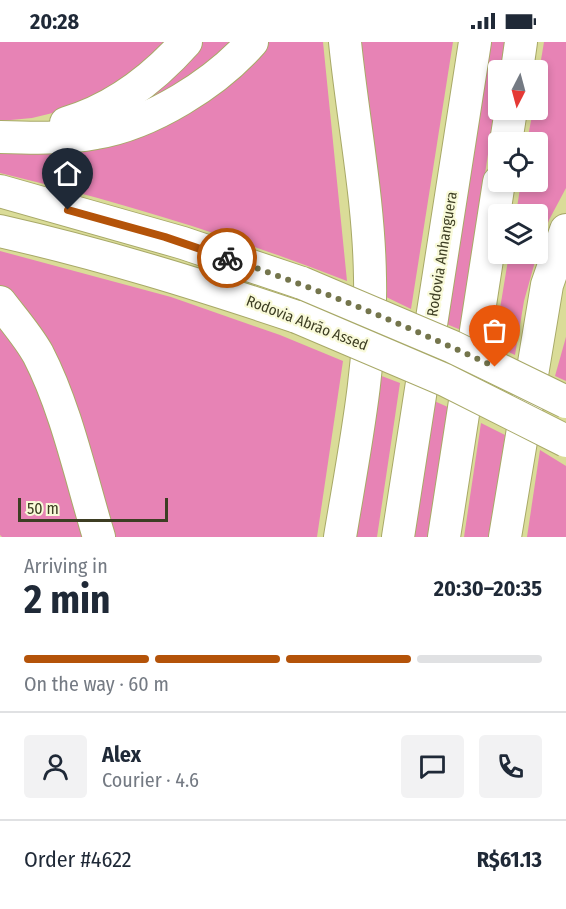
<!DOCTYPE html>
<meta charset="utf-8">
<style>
body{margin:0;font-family:"Fira Sans Condensed",sans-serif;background:#f2f2f3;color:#1f2937;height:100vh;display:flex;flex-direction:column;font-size:22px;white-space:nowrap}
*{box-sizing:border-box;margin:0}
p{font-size:20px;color:#747a83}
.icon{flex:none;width:33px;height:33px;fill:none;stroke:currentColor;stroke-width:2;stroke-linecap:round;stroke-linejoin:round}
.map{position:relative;height:495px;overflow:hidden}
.side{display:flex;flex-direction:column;background:#fff;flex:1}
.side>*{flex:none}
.needle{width:39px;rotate:186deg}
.buttons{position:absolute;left:488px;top:18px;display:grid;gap:12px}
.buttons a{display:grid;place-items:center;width:60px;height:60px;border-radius:6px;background:#fff;box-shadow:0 3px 9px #0003;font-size:30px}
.scale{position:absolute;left:18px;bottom:15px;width:150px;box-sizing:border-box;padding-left:6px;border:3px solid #3d3e23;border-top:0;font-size:16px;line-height:21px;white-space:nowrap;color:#3d3e23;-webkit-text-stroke:4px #f9fad9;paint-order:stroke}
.pin{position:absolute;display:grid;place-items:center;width:51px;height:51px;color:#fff;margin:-62px -26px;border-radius:50% 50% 50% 0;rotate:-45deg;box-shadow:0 0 6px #0007}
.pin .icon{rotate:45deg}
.courier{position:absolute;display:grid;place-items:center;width:60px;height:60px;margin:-30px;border:4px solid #b45309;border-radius:50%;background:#fff;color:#222;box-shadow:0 2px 8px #0007}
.summary em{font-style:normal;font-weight:700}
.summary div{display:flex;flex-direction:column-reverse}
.summary{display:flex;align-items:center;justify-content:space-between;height:102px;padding:0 24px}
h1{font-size:39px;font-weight:700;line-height:45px}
.bar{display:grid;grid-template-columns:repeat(4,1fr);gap:9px 6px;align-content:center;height:72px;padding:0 24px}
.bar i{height:8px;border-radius:4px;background:#e0e1e3}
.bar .selected{background:#b45309}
.bar p{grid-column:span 4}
.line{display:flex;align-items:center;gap:15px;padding:0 24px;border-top:2px solid #e0e1e3}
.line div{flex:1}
.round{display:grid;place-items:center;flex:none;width:63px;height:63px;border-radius:6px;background:#f2f2f3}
.status{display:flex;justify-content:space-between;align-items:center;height:42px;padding:0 30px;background:#fff;direction:ltr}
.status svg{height:16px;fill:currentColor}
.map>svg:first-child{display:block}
.green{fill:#e783b5}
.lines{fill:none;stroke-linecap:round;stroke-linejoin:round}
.highway-casing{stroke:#a8a968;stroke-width:34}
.highway{stroke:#fff;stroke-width:32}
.highway-bridge-casing{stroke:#a8a968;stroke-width:34;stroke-linecap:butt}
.highway-bridge{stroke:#fff;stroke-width:32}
.done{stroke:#74754c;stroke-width:6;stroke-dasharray:0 10.8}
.route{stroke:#b45309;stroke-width:8}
.labels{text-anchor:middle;stroke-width:4.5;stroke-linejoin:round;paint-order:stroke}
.street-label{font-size:15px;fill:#3d3e23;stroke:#f9fad9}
</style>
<div class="status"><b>20:28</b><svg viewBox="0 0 49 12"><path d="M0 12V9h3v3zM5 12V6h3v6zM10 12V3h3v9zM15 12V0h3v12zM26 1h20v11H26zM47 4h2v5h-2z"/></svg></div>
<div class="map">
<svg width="566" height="495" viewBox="0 0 566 495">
<rect width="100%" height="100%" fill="#dadc98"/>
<!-- green -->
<g class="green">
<path d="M0,0H175L128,37L65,68L32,76L0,79Z"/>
<path d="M201,0H239L228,11L127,72Z"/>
<path d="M266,0H323L347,239C235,195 118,159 0,131V104L70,105Z"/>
<path d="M359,0H453L411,267L382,253Z"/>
<path d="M486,0H505L501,28H498V47L461,288L444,281Z"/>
<path d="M544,0H566V146L549,178L536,216L524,259L515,313L494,303L509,212H537V172H516L521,140H537V100H527L533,68H537V42Z"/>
<path d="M0,209L171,255L280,293L343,319L317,495H109L0,248Z"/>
<path d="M0,279L32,327L89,495H2L0,493Z"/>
<path d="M566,295V339L555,334Z"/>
<path d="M379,333L400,341L377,495H354Z"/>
<path d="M432,358L450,366L430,495H410Z"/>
<path d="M481,381L505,393L490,495H464Z"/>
<path d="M540,408L566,424V495H527Z"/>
</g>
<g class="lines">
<defs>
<g id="highway">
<path d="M517,28L521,0"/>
<path d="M66,81C114,67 153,37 186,0"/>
<path d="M0,95C32,96 64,97 96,91C151,82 216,41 252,0"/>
<path d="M506,100L511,68"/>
<path d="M0,149L183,201L302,241"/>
<path d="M0,189C102,212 198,242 297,275"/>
<path d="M0,260C13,277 28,294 38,312C66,366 81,436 99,495"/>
<path d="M340,495C354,410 372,323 370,236C369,157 353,79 345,0"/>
<path d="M398,495L475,0"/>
<path d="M444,495L499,140"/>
<path d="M505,495L547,243L566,188"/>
</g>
</defs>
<!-- highway casing -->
<use href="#highway" class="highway-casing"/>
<!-- highway -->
<use href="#highway" class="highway"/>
<defs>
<g id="highway-bridge">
<path d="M302,241L453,305L566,360"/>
<path d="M297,275L445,338L566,399"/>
</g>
</defs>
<!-- highway-bridge casing -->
<use href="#highway-bridge" class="highway-bridge-casing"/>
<!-- highway-bridge -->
<use href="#highway-bridge" class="highway-bridge"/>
</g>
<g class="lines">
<!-- done -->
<path class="done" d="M227,216C319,247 407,284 495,325"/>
<!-- route -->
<path class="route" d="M68,168L165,195L227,216"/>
</g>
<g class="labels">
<!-- street labels -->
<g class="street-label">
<text transform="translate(442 212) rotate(-81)" y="5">Rodovia Anhanguera</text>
<text transform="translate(307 281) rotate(21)" y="5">Rodovia Abrão Assed</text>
</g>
</g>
</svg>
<div class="buttons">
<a><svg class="needle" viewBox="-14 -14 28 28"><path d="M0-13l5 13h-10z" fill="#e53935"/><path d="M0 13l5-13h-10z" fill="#747a83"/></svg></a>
<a><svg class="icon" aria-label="locate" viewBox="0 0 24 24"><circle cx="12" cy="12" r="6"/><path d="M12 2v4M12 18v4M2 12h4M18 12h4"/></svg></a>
<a><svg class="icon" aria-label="layers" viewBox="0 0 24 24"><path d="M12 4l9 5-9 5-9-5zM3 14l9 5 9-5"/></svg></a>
</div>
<div class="scale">50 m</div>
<div class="pin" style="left:495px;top:325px;background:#ea580c"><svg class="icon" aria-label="bag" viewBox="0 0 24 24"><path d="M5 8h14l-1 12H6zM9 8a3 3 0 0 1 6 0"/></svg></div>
<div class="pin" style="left:68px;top:168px;background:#1f2937"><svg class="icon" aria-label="home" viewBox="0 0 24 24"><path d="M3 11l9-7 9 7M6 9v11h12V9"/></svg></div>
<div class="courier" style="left:227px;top:216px"><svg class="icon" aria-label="bike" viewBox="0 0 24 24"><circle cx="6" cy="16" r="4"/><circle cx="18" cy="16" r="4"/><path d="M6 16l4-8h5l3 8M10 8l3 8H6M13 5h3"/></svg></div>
</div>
<section class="side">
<div class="summary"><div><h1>2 min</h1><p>Arriving in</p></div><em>20:30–20:35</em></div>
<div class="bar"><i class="selected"></i><i class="selected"></i><i class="selected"></i><i></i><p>On the way · 60 m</p></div>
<div class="line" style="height:108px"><a class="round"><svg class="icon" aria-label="person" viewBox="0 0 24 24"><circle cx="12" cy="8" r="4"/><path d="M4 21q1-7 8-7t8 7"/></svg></a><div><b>Alex</b><p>Courier · 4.6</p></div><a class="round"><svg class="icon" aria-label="chat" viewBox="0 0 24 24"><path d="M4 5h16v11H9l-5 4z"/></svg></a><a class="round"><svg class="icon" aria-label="phone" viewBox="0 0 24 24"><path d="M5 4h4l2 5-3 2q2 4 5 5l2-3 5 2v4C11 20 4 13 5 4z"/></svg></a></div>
<div class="line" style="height:78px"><div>Order #4622</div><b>R$61.13</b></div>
</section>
